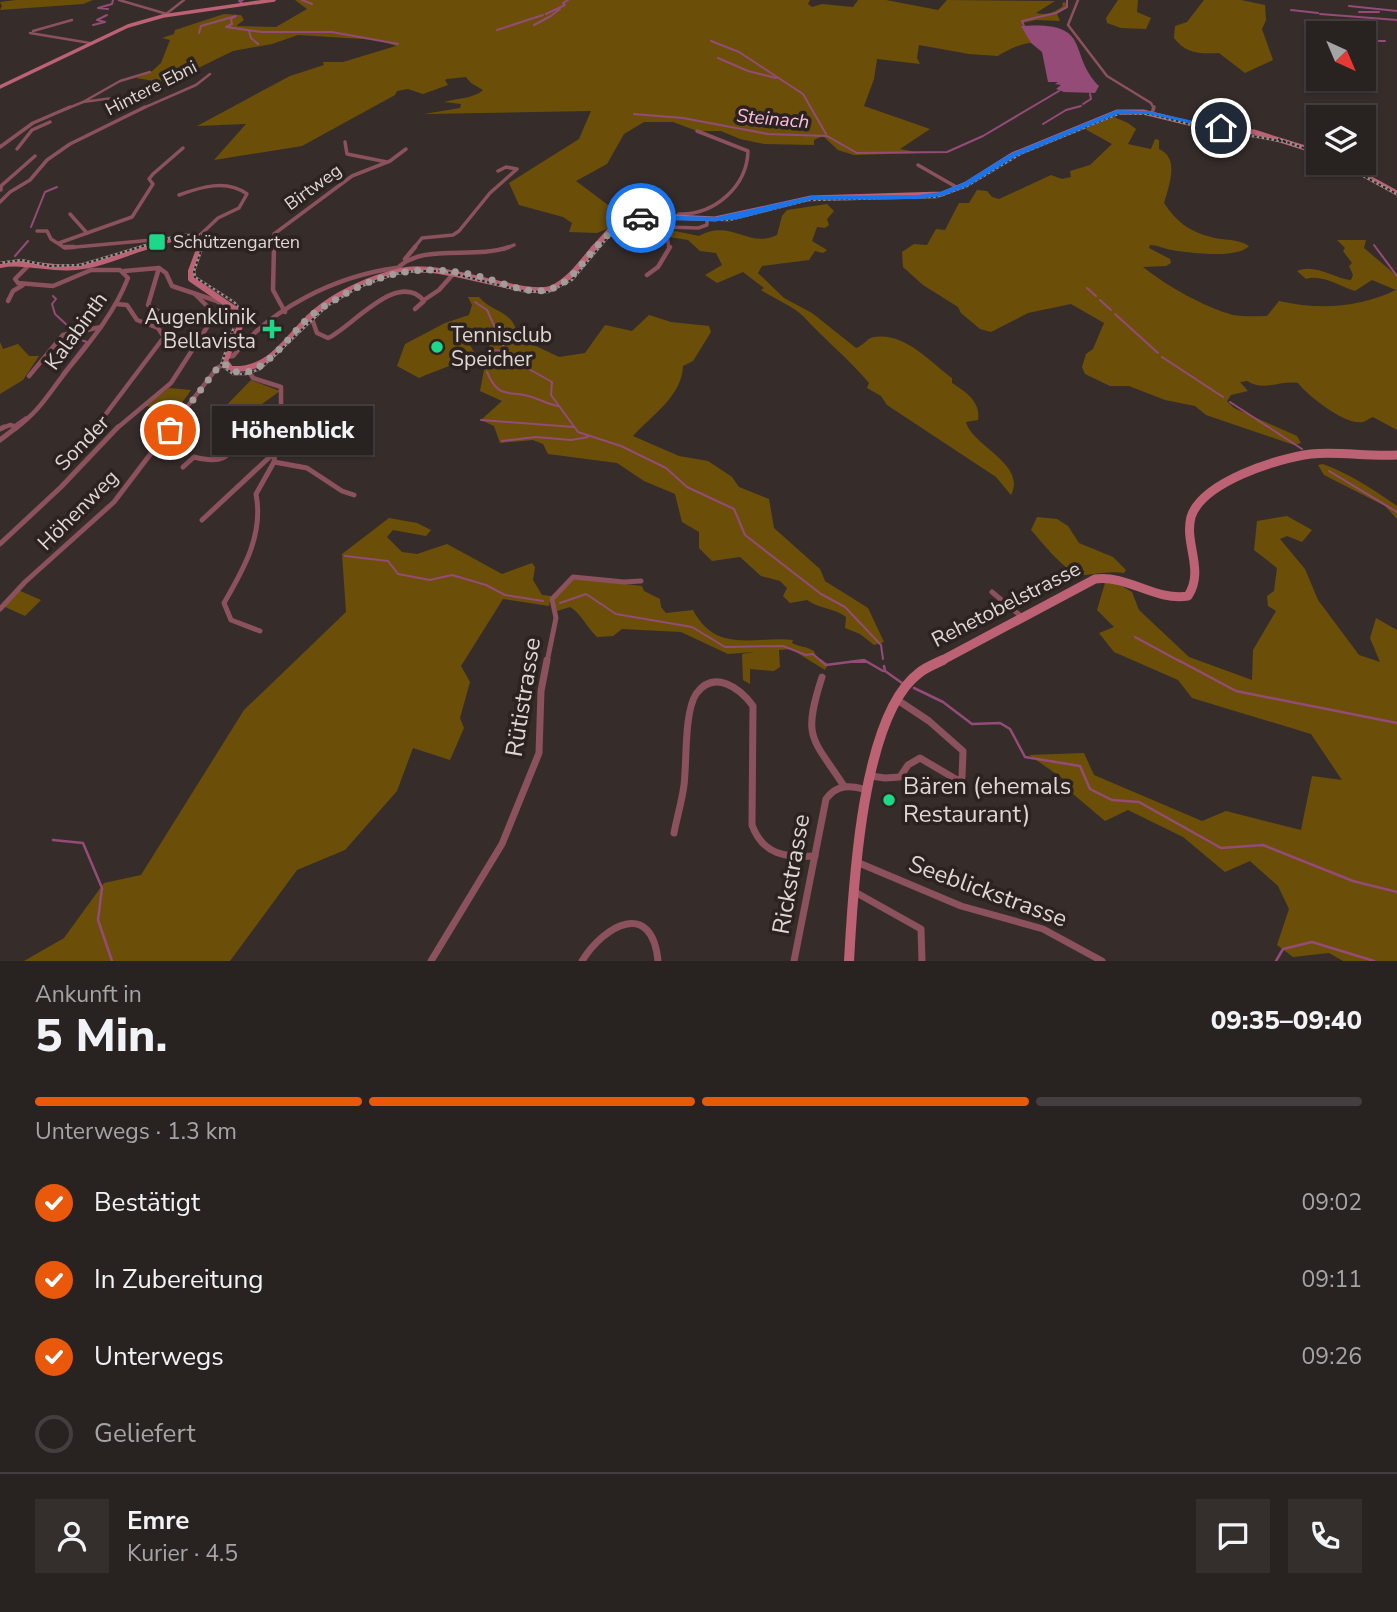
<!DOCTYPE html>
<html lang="de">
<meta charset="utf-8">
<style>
body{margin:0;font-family:"Nunito Sans",sans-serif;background:#342f2d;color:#f1f3f6;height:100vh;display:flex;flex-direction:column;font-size:26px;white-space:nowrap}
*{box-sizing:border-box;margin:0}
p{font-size:23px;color:#a5a4a5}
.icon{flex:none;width:38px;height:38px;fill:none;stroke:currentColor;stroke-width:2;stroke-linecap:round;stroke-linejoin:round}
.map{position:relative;height:961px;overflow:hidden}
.drawer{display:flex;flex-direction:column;background:#282220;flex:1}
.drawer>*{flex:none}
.needle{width:46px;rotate:136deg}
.controls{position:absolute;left:1306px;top:21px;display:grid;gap:14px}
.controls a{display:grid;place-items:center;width:70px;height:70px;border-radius:0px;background:#282220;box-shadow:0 2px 5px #0004,0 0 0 2px #443f3e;font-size:35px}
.pin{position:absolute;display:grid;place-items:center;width:60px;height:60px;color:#fff;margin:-30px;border:4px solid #fff;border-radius:50%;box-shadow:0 2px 7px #0007}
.courier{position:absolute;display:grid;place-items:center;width:70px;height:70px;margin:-35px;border:5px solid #1a73e8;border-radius:50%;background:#fff;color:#222;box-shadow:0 2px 9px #0007}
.bubble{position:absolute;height:49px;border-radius:0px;background:#282220;box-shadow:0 2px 5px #0004,0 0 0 2px #443f3e;font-size:23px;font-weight:800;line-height:49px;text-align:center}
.head em{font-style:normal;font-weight:800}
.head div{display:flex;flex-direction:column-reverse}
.head{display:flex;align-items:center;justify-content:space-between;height:119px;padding:0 35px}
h1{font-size:46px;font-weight:800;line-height:52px}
.bar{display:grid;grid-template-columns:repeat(4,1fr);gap:10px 7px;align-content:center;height:84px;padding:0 35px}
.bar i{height:9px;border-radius:5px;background:#443f3e}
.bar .selected{background:#ea580c}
.bar p{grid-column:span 4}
.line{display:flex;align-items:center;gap:18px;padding:0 35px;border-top:2px solid #443f3e}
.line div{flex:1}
.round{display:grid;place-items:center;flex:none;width:74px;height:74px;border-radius:0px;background:#342f2d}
ol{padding:0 35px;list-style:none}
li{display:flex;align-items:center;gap:21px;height:77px}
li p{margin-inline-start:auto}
li .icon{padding:7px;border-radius:50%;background:#ea580c;color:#fff;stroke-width:4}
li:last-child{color:#a5a4a5}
li i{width:38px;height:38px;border:4px solid #443f3e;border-radius:50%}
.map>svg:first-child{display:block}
.green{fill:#6b4f09}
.water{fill:#944b78}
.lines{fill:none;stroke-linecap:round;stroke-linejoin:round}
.stream-far1{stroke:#944b78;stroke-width:2}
.stream{stroke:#944b78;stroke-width:2.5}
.street-far4{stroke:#8b515c;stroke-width:2.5}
.street-far3{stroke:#8b515c;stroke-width:3.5}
.street-far2{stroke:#8b515c;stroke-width:4.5}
.street-far1{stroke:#8b515c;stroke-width:5}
.street{stroke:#8b515c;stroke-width:7}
.secondary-far4{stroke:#bd6274;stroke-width:3.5}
.secondary-far3{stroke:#bd6274;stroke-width:5}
.secondary-far2{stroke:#bd6274;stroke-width:6}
.secondary-far1{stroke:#bd6274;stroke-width:9}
.secondary{stroke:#bd6274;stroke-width:10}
.rail-casing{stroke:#97908e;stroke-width:2.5}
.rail{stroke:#2c2321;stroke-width:2;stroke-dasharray:2.5;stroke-linecap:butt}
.route{fill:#1a73e8}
.done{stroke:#a39c9a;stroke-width:7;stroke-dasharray:0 12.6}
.poi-dot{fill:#1bd988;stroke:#2c2321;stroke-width:2.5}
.labels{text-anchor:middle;stroke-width:7;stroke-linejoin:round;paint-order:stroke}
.far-street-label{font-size:18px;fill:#ddd7d5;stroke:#2c2321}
.far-poi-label{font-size:18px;fill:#ddd7d5;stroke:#2c2321;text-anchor:start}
.far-water-label{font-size:19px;font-style:italic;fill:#fdbee2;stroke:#2c2321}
.poi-label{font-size:21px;fill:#ddd7d5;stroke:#2c2321;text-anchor:end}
.street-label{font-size:21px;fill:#ddd7d5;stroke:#2c2321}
.near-street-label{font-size:24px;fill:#ddd7d5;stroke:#2c2321}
.near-poi-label{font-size:24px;fill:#ddd7d5;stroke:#2c2321;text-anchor:start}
</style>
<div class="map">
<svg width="1397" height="961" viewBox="0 0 1397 961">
<rect width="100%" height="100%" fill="#362d2b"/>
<!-- green -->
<g class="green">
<path d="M16,0H93L83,4L0,10L2,6L0,2Z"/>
<path d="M295,0H810L808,4L812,7L822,4L853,7L858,0H886L938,10L947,0L1055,1L1036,13C1047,16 1055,12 1063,6L1062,3L1065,2L1068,7L1057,14L1060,21L1036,20L1023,23L1022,26L1031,43C1022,43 1005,51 998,56L969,54L919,45L917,58L920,64L877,59L874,79L864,106L930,129L900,149L921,153L854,155L838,150L823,136L814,140V145L764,144L740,139L721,131H697L673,122H644L624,134L607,164L576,181L608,205L633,206L644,214L597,233L569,232L572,223L563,217L519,205L509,183L579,139L591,111L424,114L460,108L461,104L444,102C457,98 473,99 483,90L471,83L466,77L447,79L445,80L448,85L423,94L408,89L397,91L395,95L302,146L214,160L246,124L197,126L290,76L324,65L323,62H343L396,46L379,40L298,35L272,44L233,51L192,71L183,72L167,83L136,78L151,72L161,63L170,40L162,38L174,34L175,30L224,14L241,15L244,20L236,26L276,27L307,9Z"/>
<path d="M1118,0H1138L1137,12L1151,18L1146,29L1121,28L1107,23L1106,18Z"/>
<path d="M1204,0H1241L1265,5L1266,20L1262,29L1273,60L1245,73L1219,53C1200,54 1186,54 1174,38L1175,26L1187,22Z"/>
<path d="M1114,117L1128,123L1136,129L1128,144L1151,149L1155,139L1159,140V149C1180,158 1169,185 1164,203C1176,221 1189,232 1211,237C1224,241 1237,238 1249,246C1238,259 1189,253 1172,250C1164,249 1158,245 1150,245L1149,248L1170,259L1171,263L1166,266L1143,267C1167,286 1204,307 1233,315C1244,317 1256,316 1267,316L1279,301C1320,310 1358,308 1396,290L1372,280L1355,291C1339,286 1322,274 1306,279L1297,271C1315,263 1333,278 1351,280L1353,275L1349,266L1352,263L1343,251L1345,248L1337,240H1366L1364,248L1397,276V430L1373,417C1372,417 1364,422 1363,422C1346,426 1308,396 1298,383C1279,380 1265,392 1247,381L1240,382L1248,391L1231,395L1227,401L1234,408L1297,436L1301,443L1294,445L1206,415L1195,406L1165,400L1129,386H1110L1085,374L1082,367L1086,354L1093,349L1104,323L1071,304L1028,313L991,332L980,329L961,313L958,307L923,285L903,267L902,252L914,244L927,245L936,229L945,230L959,203H969L977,190L987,191L992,197L999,199L1051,175L1062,179L1071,177L1070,171L1090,165L1112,144L1085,129Z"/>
<path d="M827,204L834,211L827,219L829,225L825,228L817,227L812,241L827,250L823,253L815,251L809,260L762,266L758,273L784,298L812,313L856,348C863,346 867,338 874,337C905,332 930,362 952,378V383C966,392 981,402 978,420L966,422C972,446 1027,464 1011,495L996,477L887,405L881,396L867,388L869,383C849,359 824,339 803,316C796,308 772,297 761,290L764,288L743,272L717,283L705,275L722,265L716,253L700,251L688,240L669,237L667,234L675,231L699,236C731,218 748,249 777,235L782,216L787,210Z"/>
<path d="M468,297H479C495,315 512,308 519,338L559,357L585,353L605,325L632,331L649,315L671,322L709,326L711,332L693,361L683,366C682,396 652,415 633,436L679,456L708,461L732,477L739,487L769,499L774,528L820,569L825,581L868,608L884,642L874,645L860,634L845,628L846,617C834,608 820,609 807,600L790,603L783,596L787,588L780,581L761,576L740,557L712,561L699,548V532L682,522L675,494L644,481L617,463L548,454L543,444L533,440L500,443L494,426L481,420L502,401L480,391L484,370L496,363L487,351L490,345L482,340L483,331L466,339L476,355C457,364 439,369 419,378L397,366L405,344L445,323L469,315L472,305Z"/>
<path d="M0,342L3,349L18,344L29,356H39L23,380L0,394Z"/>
<path d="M251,380L280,391L233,425L218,414Z"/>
<path d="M169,388L191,390C175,414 174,411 146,406Z"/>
<path d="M1323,464C1350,474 1373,489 1397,506V519L1385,506L1324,475L1318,465Z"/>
<path d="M1287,516L1312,530L1302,542L1287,536L1280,539L1305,569L1318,600L1359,655L1380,662L1370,638L1376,618L1397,630V961H1343L1329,953L1293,957L1277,945L1289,909L1278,886L1250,861L1225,872L1183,837L1128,810L1105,821L1073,794L1065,780L1029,755L1084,753L1094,775L1202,821L1226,811L1301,830L1312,776L1342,780L1311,734L1192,698L1178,680L1114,652L1099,633L1114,627L1097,610L1105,583L1112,580L1132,592L1139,610L1189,657L1252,680L1253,650L1276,611L1268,606L1267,596L1274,591L1277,568L1254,550L1257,521Z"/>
<path d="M1037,517L1057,519L1068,526L1079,543L1113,557L1126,570L1124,573C1109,571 1099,574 1085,575C1067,576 1043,543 1031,530Z"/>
<path d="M389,518L417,523L431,530L426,536L393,530L387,537L402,552L417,554L447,544L502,574L532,563L535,567L533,580L542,595L551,596L549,606L503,599L461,666L470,682L460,718L464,728L450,760L413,748L397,791L345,850L297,870L230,961H24L64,938L104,883L141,875L244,710L346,612L342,554Z"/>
<path d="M574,578L642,586L644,591L660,599L661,607L666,613L693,610C716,654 753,636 793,640L792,643C799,647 806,646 814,651L816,657L828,664L825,670L791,649L779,650L780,667L774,671L750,669V684L743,680L742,654L754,652L728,654L681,632L622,629L613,636L597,637C587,628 581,613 570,607L557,611L554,598Z"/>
<path d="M18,590L41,600L25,616L3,606Z"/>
</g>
<!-- water -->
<path class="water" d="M1021,26C1095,21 1066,53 1099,86L1095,93L1064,92L1056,89L1061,85L1055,84L1058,82H1048L1042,52L1031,43Z"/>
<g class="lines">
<!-- stream-far1 -->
<g class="stream-far1">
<path d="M302,0L312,4"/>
<path d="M242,3L239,1L243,0"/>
<path d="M1349,6L1397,11"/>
<path d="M108,9L98,8L112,4L113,0"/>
<path d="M1291,10L1318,13"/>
<path d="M1359,12H1379"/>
<path d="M546,14L565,5L563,3L568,0"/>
<path d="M1320,14L1397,20"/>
<path d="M552,15L560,9"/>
<path d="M93,25L105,22L97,20L107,15"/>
<path d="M534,25L551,16"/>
<path d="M1024,26L1022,21L1056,13L1067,7V0"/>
<path d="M497,30L543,15"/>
<path d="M249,31L251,38L258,44"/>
<path d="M199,33L201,26L236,16L231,19L232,24L226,27L262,32H332L398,44"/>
<path d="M711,41L739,52L803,94L826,134"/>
<path d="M1363,41H1385"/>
<path d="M718,58L748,71L776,78"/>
<path d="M1083,104L1091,99L1090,94"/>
<path d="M634,114L683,118L768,134L827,136L857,153L947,152L983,136L1059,91"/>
<path d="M1043,124L1066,110L1081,106"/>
<path d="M31,227L45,192L57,187"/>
<path d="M1374,245L1397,276"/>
<path d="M15,256L28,241"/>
<path d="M1087,288L1096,296"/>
<path d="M53,296L56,299L52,304L55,314L69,327"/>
<path d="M1100,300L1111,310"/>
<path d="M475,302L487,310L509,358L552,382L551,395L578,432L621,446L666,468L687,487L734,509L745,535L821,594L845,607L881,645L883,659"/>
<path d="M1115,314L1158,353"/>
<path d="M491,350L504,351"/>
<path d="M1162,357L1223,397"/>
<path d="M487,372C499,400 508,390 532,397C541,400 548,404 558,406"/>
<path d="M62,374L87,342L69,336"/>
<path d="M1230,402L1302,449"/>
<path d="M481,420L574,427"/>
<path d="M16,424L26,417"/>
<path d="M502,441L536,437L571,440L588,437"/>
<path d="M1329,471L1397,512"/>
<path d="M345,556L388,561L398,574L430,580L452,575L486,585L505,595L543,601"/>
<path d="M560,603L586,594L616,614L692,627L725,647L783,646L806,655L813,654L822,662"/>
<path d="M1135,637L1181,662"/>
<path d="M851,662H867"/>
</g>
<!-- stream -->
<g class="stream">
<path d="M820,660L826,665L864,660L883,671"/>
<path d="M1178,660L1236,691L1397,723"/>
<path d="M884,666L885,671L902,683"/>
<path d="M914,688L943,702L972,724L1000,723L1010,729L1025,757L1080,766L1090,789L1112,800L1139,802L1221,848L1263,845L1353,881L1397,892"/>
<path d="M53,840L83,843L102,888L98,920L112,961"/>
<path d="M1276,961L1283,949L1312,942L1374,961"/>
</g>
<!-- street-far4 -->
<g class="street-far4">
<path d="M119,0L167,14"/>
<path d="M1078,0L1068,25L1107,76L1151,103L1154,109"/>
<path d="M166,14L184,0"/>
<path d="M33,31L72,20"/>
<path d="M30,33L90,43"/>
<path d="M120,97L83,102L120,81L150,72"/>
<path d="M66,109L83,102"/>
<path d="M141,109L196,85L210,74"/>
</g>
<!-- street-far3 -->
<g class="street-far3">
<path d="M1152,113L1154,107"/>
<path d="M345,142L347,154L387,162"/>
<path d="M0,147L33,123L70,107"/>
<path d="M17,149L32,130L50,122"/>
<path d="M918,165L958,188"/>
<path d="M1,190V186L35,156"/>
<path d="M179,195C201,187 226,179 247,194L239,208L218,218L198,237"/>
<path d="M0,202L10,192L30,180L47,160L70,144L145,107"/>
<path d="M676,217L679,214C714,215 747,187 748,151L697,131"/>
<path d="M37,231H47L51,239L65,248L174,238"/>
<path d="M87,233L132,217L153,184L149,179L153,174L183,148"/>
<path d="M59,243L87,233L70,214"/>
<path d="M274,249V234L352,176L390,161L406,149"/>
<path d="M413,249L422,238L453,235L459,231L490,193L517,169L506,167L498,171"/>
<path d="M504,249L514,245"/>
<path d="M669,249L666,227L698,228L707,225V219"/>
</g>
<!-- street-far2 -->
<g class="street-far2">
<path d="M64,247H74"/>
<path d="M274,247L273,290L285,312"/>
<path d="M405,259L415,247"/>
<path d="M159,268L148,305L166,316"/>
<path d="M396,270C420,242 473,260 509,247"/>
<path d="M124,271L159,268L166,273L172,286L217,301L231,312L236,311"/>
<path d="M647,275L658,267L670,247"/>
<path d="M424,300L439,290L455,272"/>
<path d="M8,301L13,291L23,285"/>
<path d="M308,317L312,319L317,333L328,338C351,328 398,269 424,301L415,309"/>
<path d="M226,357L233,356C271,308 336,276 396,268"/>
<path d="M248,370L253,378L281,387V407L249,429"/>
<path d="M29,376L63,335L101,327"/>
<path d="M96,427L164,337L158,328L137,320L127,305L116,304"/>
<path d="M0,429L10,425L17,427"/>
<path d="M15,429C41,409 46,397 65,373C89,343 114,314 128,278L120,270H91L53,286L18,283L15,279L30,264"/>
<path d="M116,429L171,383L211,321L209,308L195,294"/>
<path d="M170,429L217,368L225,364"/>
<path d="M276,429L281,407"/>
</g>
<!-- street-far1 -->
<g class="street-far1">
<path d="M0,429L4,427"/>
<path d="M0,440L17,427"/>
<path d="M274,462L307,468L342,491L354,495"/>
<path d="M183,467L194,457C238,468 228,443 251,427"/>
<path d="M202,520L274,453"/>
<path d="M0,544L61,487L118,427"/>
<path d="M992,592L1022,617"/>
<path d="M0,609L25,582L114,502L171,427"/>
<path d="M260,631L231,620L224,603C243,570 264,535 256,494L274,462L277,427"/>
<path d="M547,662L556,618L552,599L573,577L624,582L641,581"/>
</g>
<!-- street -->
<g class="street">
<path d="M822,677C802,739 812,737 844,786"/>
<path d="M871,776L885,778L900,777L908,765L920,758L959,781L962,777L963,751L929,721L896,699"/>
<path d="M674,833C677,817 682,801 684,785C687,762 684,713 696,694C714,669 740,688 753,706L752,825C763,855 786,858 815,856"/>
<path d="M859,863L961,906L1043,929L1102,961"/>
<path d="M855,892L921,929L922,961"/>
<path d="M431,961L502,844L539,753L541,691L547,660"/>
<path d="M582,961C604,925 652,899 658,961"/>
<path d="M794,961L826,799C837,784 850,785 867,790"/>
</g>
<!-- secondary-far4 -->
<path class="secondary-far4" d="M0,87L128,26L163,16L274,0"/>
<!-- secondary-far3 -->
<g class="secondary-far3">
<path d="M1342,163L1397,193"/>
<path d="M140,249L179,237H198L202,243L200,249"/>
<path d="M593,249L609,231L633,219L655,216L715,219L811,198L942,194L966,184L1012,155L1117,112H1143L1197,125L1254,132L1318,152"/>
</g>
<!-- secondary-far2 -->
<g class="secondary-far2">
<path d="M200,247L191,271V279L236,310L240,326L225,361L231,369C273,371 286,337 315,312C338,292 372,278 401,271C443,261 529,300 553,288C571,279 582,262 595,247"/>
<path d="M0,265C25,260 50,270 76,267C99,265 123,254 145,247"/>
</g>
<!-- secondary-far1 -->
<path class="secondary-far1" d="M939,662L1095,579C1129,575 1154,601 1188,596C1205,570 1184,544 1191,517C1202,482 1278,458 1311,454C1339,451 1368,457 1397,455"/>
<!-- secondary -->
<path class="secondary" d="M849,961C853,891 861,716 919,673C926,667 935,664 943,660"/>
<defs>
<g id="rail">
<path d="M1278,139L1318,153"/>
<path d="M1339,163L1397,194"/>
<path d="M0,263L21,260L50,266L80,265L180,235H200L205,240L194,271L195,277L234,302L240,309L221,365L233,374H246L260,369L327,306L359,287L394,274L415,271H443L523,291L548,292L572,280L608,237L631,222L652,218L729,220L808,200L936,197L967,186L1022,153L1120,113L1151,114L1200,127L1286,142"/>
</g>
</defs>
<!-- rail casing -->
<use href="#rail" class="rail-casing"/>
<!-- rail -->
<use href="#rail" class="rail"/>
</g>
<!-- route -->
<path class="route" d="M1117,110L1148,111L1225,128L1221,130L1148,114H1118L1015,157L968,186L942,196L918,199L811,200L738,219L716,221L641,220L637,218L641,215L716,217L811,196L918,195L940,192L963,183L1010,154Z"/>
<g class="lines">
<!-- done -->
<path class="done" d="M170,430L219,366L225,364C251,394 289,336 305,321C315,311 328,304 340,297C388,268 435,263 489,279C506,284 527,294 546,290C583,284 593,227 641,218"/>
</g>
<!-- markers -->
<g class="poi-dot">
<rect x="148" y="233" width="18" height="18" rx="3.5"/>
<path d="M268.5 318.5h7v7h7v7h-7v7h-7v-7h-7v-7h7z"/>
<circle cx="437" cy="347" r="7"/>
<circle cx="889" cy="800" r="7"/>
</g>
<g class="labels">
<!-- far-street labels -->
<g class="far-street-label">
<text transform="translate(151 88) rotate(-27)" y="6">Hintere Ebni</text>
<text transform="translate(313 187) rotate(-36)" y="6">Birtweg</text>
</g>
<!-- far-poi labels -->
<g class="far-poi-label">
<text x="173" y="248">Schützengarten</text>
</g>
<!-- far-water labels -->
<g class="far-water-label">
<text transform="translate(773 118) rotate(5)" y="7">Steinach</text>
</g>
<!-- poi labels -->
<g class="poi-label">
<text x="256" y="324">Augenklinik<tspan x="256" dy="24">Bellavista</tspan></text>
<text x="451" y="342" text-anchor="start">Tennisclub<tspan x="451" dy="24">Speicher</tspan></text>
</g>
<!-- street labels -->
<g class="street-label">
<text transform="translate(76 331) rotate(-54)" y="7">Kalabinth</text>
<text transform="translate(82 443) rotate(-46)" y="7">Sonder</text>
<text transform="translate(78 510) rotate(-45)" y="7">Höhenweg</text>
<text transform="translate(1006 604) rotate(-27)" y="7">Rehetobelstrasse</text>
</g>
<!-- near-street labels -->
<g class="near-street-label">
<text transform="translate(523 697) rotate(-81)" y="8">Rütistrasse</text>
<text transform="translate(791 874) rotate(-80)" y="8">Rickstrasse</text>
<text transform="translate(988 891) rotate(20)" y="8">Seeblickstrasse</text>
</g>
<!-- near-poi labels -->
<g class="near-poi-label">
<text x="903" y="794">Bären (ehemals<tspan x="903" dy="28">Restaurant)</tspan></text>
</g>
</g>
</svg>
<div class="controls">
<a><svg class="needle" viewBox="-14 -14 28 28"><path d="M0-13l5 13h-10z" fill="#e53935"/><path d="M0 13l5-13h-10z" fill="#a5a4a5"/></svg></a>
<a><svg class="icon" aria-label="layers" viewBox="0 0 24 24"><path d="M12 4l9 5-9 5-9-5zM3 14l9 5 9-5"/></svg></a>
</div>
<div class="pin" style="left:170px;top:430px;background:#ea580c"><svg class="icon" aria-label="bag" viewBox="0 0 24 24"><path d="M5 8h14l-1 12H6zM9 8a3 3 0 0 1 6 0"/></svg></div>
<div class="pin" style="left:1221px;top:128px;background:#1f2937"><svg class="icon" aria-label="home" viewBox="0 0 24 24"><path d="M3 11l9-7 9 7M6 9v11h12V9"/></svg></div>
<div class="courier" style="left:641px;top:218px"><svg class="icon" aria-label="car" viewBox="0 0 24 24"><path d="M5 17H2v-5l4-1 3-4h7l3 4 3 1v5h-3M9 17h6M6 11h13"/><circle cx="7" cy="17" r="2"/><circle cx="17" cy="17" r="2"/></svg></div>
<div class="bubble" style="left:212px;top:406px;width:161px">Höhenblick</div>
</div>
<section class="drawer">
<div class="head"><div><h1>5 Min.</h1><p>Ankunft in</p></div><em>09:35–09:40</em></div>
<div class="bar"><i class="selected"></i><i class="selected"></i><i class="selected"></i><i></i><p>Unterwegs · 1.3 km</p></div>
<ol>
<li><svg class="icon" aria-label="check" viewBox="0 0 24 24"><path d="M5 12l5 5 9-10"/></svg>Bestätigt<p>09:02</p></li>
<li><svg class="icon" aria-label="check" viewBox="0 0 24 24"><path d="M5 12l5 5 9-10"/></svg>In Zubereitung<p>09:11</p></li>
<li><svg class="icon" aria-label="check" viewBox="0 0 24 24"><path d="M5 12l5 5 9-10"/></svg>Unterwegs<p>09:26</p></li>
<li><i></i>Geliefert</li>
</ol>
<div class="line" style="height:126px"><a class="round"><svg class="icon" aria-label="person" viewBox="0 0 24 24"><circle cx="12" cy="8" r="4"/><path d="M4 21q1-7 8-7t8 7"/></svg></a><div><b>Emre</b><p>Kurier · 4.5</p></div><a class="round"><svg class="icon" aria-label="chat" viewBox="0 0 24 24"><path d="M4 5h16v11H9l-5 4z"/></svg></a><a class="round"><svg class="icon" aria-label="phone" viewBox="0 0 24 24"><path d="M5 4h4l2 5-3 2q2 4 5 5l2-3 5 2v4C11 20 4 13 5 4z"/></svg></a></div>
</section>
